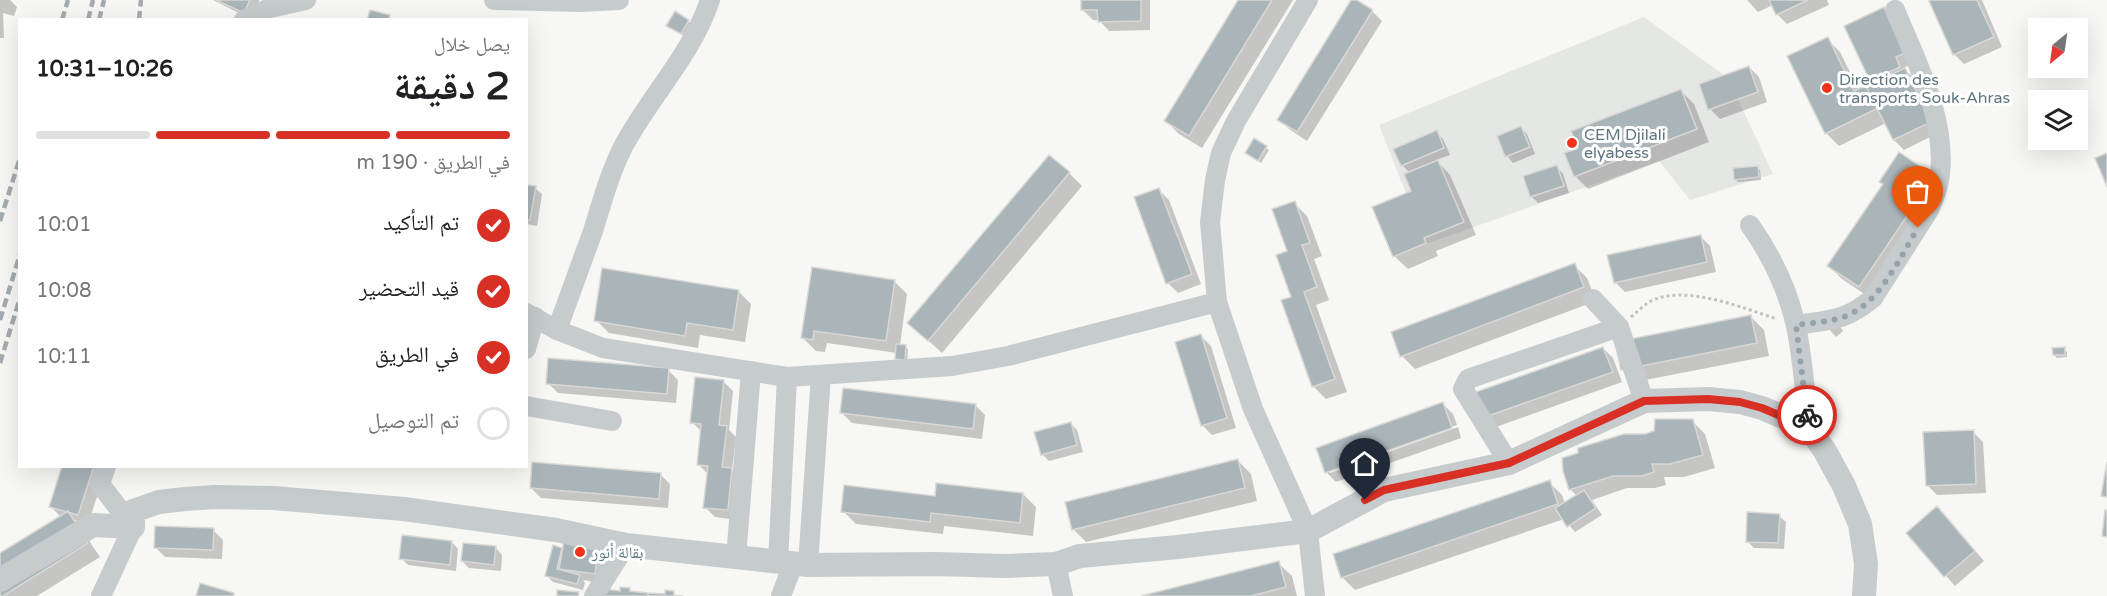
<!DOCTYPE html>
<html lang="ar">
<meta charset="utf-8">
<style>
body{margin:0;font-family:"Varela Round","Noto Naskh Arabic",sans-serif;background:#f6f6f6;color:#202124;direction:rtl;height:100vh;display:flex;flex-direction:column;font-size:22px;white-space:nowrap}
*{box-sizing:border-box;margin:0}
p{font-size:20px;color:#757577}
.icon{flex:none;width:33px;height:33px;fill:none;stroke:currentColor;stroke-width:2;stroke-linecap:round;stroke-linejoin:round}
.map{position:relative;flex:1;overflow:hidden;direction:ltr}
.side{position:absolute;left:18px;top:18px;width:510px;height:450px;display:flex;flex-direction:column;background:#fff;border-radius:0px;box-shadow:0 6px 24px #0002;direction:rtl}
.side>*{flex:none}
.needle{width:39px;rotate:209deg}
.buttons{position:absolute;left:2028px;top:18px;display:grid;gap:12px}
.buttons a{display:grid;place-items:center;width:60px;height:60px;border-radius:0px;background:#fff;box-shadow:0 6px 24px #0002;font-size:30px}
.pin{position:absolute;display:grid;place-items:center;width:51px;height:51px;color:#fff;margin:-62px -26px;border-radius:50% 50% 50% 0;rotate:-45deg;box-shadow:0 0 6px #0007}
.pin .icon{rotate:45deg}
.courier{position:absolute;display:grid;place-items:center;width:60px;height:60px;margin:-30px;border:4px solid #d93025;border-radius:50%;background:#fff;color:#222;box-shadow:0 2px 8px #0007}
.overview em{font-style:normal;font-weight:700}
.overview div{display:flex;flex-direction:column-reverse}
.overview{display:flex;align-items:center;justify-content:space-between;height:102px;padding:0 18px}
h1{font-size:39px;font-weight:700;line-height:45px}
.bar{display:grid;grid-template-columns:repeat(4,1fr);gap:9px 6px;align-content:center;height:72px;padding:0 18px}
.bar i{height:8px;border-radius:4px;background:#e0e0e0}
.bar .current{background:#d93025}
.bar p{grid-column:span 4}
ol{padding:0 18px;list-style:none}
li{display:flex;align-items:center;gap:18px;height:66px}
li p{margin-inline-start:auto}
li .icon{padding:6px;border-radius:50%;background:#d93025;color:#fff;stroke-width:4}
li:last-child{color:#757577}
li i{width:33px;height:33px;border:3px solid #e0e0e0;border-radius:50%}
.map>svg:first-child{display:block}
.built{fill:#e5e7e5}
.shadow{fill:#0003}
.building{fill:#aab5b9;stroke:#d9d8d6;stroke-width:1.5}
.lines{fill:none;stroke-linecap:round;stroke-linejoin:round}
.path{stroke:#bfc2c4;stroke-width:3;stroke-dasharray:3 3;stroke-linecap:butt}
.minor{stroke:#c6cbcd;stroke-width:20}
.tertiary{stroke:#c6cbcd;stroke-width:24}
.rail{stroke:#a4acb1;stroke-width:4.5;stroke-dasharray:9 4.5;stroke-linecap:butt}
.done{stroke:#94a3a9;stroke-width:6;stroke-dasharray:0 10.8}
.route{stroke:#d93025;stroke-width:8}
.poi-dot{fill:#f23319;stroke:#fff;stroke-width:2}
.labels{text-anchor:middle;stroke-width:6;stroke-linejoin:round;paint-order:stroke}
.poi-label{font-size:16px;fill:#5f7681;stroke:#fff;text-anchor:start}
</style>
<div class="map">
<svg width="2107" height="596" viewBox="0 0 2107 596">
<rect width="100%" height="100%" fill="#f7f7f4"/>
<!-- built -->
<path class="built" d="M1644,17L1728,78L1773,174L1690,200L1659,161L1426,244L1379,125Z"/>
<!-- shadow -->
<g class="shadow">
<path d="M0,0H10L17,7L14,16L3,13L4,38H0Z"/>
<path d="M213,0H259V1L251,19Z"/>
<path d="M1082,0H1150V30L1109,31L1099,20H1093L1083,10Z"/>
<path d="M1239,0H1293L1202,148L1179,134L1166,121Z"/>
<path d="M1353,0L1372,11L1382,21L1307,141L1289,129L1279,119Z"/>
<path d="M1747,0H1827L1829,5L1787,24L1777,14L1773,5L1758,12Z"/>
<path d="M1935,0H1982L2002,47L1964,64L1954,54Z"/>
<path d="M1884,9L1914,63L1905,67L1906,71L1915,79L1940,132L1904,150L1894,140L1886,123L1839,146L1826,133L1827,39L1840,52L1859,90L1875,84L1871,80L1846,27Z"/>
<path d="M688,21L691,24L684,36L671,28Z"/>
<path d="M1749,67L1759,77L1767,102L1720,119L1710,109Z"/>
<path d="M1681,91L1694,104L1709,142L1588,189L1575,176Z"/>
<path d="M1521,128L1527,134L1535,154L1513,163L1507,156Z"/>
<path d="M1436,132L1443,139L1450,155L1436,160L1450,175L1476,235L1436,251L1438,256L1408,269L1394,256L1412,192L1410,173L1402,165Z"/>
<path d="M1254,140L1269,150L1261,163L1246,153Z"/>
<path d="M1900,154L1946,190L1872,299L1842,279L1829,266L1884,185Z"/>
<path d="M1557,167L1563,174L1569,193L1538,203L1531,196Z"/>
<path d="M1757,167L1760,170L1761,180L1738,182L1735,179Z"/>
<path d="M1069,173L1082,186L942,353L909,323Z"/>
<path d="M526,186L535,188L542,194L537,226L526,224Z"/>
<path d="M1159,190L1169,200L1201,284L1178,293L1168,283Z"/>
<path d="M1294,203L1307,216L1322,256L1314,259L1329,300L1316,305L1347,392L1326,399L1313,386L1293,298L1289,252Z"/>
<path d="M1700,236L1710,246L1716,272L1625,292L1615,282Z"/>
<path d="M1574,265L1587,278L1596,301L1415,369L1402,356Z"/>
<path d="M894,281L907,294L900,345L905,346L908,349L907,362L899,361L896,358L897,353L827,343L825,352L816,351L803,338Z"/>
<path d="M738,291L751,304L745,342L700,335L698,348L609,333L596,320Z"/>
<path d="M1751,317L1764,330L1769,356L1635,382L1622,369Z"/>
<path d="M1838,324L1843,331L1836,337L1827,327Z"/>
<path d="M1201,336L1211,346L1236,428L1212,435L1202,425Z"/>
<path d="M1603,348L1613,358L1622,382L1496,427L1478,393Z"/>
<path d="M2064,349L2067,352V357L2057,358L2054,355Z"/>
<path d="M668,370L678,380L676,403L558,393L548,383Z"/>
<path d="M723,381L733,391L729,430L736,437L732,470L742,480L737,520L715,517L705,507L709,475L698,464L702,432L692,422Z"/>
<path d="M1443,404L1453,414L1457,425L1330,470V473L1458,427L1461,438L1336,482L1326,472L1318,449Z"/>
<path d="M975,405L985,415L982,439L852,423L842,413Z"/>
<path d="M1692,421L1705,434L1715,468L1684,477H1664L1666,485L1655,488H1627L1592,500L1602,515L1575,532L1564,519L1355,590L1342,577L1549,482L1562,495L1565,504L1577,496L1570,489L1645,436Z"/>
<path d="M1071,424L1077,430L1083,452L1049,461L1042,454Z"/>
<path d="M1973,432L1983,442L1986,493L1937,495L1927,485Z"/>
<path d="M1238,461L1251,474L1257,501L1086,542L1073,529Z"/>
<path d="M64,466H107L88,524L75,520L100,557L37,596H0V554L61,517L50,506Z"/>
<path d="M660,474L670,484L668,508L541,498L531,488Z"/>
<path d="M1023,494L1036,507L1033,536L944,526L943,534L856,524L843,511L936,497Z"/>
<path d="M1779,516L1786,522L1784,549L1754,548L1747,541Z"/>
<path d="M1947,518L1984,561L1955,586L1908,533Z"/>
<path d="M213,530L223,540L222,559L165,557L155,547Z"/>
<path d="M452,542L458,549L456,571L408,565L401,558Z"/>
<path d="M611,546L605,584L583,580L585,583L583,590L553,582L547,576L561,549L564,551Z"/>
<path d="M496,548L502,555L501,571L469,568L462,561Z"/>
<path d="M1278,563L1292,576L1297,596H1147Z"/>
</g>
<!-- building -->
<g class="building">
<path d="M216,0H250L244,13Z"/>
<path d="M1081,0H1141V21L1098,22L1097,10H1081Z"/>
<path d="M1238,0H1272L1189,136L1164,121Z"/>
<path d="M1351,0H1357L1373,10L1297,132L1277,120Z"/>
<path d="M1769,0H1808L1776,15Z"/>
<path d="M1931,0H1977L1994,37L1953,55L1929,1Z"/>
<path d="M1884,7L1905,53L1896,57L1900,67L1870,81L1844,26Z"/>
<path d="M370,10L390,15L389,20H367Z"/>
<path d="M675,11L689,20L681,34L666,26Z"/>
<path d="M1828,37L1854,91L1867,85L1878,108L1825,134L1787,56Z"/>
<path d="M1749,66L1758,92L1708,110L1699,84Z"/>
<path d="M1905,68L1931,122L1893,140L1866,86Z"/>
<path d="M1681,89L1697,129L1574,177L1564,153L1578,148L1571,131Z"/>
<path d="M1521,126L1530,147L1505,157L1497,136Z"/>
<path d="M1437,130L1444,148L1401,166L1393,149Z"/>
<path d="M1254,138L1267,146L1258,161L1245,153Z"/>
<path d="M1899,152L1934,176L1859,287L1827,266L1883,184L1879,182Z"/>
<path d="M2107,153V187L2095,158Z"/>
<path d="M1049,155L1070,172L928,341L907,323Z"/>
<path d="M1438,160L1464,222L1424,238L1426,243L1393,257L1372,207L1411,191L1404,174Z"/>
<path d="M1557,165L1564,186L1530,197L1523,176Z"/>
<path d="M1758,166L1759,177L1734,180L1733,168Z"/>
<path d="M526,185L536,186L530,220H526Z"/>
<path d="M1159,188L1192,274L1166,284L1134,197Z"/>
<path d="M1295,201L1310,243L1302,245L1317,287L1304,292L1335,379L1312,387L1281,300L1291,297L1276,255L1287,251L1272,209Z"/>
<path d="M1701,235L1707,262L1614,283L1607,255Z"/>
<path d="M1575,263L1584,287L1400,357L1391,332Z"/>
<path d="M812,267L895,280L886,341L814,331L813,340L801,338Z"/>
<path d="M602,268L739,290L733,330L687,323L685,336L594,321Z"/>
<path d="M1751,315L1757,343L1621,370L1615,342Z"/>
<path d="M1201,334L1227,418L1201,426L1175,342Z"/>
<path d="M896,344L906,345L905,360L895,359Z"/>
<path d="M1603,347L1613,372L1485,417L1476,392Z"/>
<path d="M2065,347V355H2053L2052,348Z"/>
<path d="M548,358L669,368L667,394L546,384Z"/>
<path d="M695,377L724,380L719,425L727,426L722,467L732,468L728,510L703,508L708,466L697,465L701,424L690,423Z"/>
<path d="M843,388L976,404L973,429L840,413Z"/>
<path d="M1443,402L1452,428L1325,473L1316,448Z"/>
<path d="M1655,419H1693L1703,455L1670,464H1652L1654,472L1642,476H1613L1569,490L1563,471L1562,458L1578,453V448L1624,434H1645L1654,431Z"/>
<path d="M1071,422L1077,445L1041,455L1034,432Z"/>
<path d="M1974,430L1976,484L1926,486L1923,432Z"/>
<path d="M1238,459L1245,488L1072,530L1065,502Z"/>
<path d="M532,462L661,473L659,499L530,488Z"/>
<path d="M2107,462V497L2101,496Z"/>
<path d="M62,466H94L78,515L49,507Z"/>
<path d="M1550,480L1558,504L1341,578L1333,554Z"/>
<path d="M936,483L1023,493L1020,523L931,513L930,522L841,512L844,485L935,496Z"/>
<path d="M1584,490L1596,508L1567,527L1555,508Z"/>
<path d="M1937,506L1975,551L1944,577L1906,533Z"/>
<path d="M2105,510H2107V537L2102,536Z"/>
<path d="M68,511L88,543L3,596H0V553Z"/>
<path d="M1747,512L1780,514L1778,543L1746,542Z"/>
<path d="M155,526L214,528L213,550L154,548Z"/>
<path d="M566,529L601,535L595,574L559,569Z"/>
<path d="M402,535L452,541L450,565L399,559Z"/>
<path d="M463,543L496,546L494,565L461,561Z"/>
<path d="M553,545L562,548L557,569L580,575L577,584L545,576Z"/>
<path d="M1279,561L1286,587L1251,596H1141Z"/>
<path d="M200,583L234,593L233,596H196Z"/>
<path d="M620,587L630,588V591L648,593V596H603L604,589L620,591Z"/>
<path d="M557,590L579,592L578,596H557Z"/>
<path d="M665,590L674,591V595L683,596H648V593L665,594Z"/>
</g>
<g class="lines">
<!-- path -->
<path class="path" d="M1631,317C1637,312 1643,306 1649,302C1683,283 1743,308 1777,319"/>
<!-- minor -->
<g class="minor">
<path d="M494,0L581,2L619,0"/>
<path d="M1308,0L1236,121L1221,153L1215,180L1210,222L1217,302L1253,409L1308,531L1315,596"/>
<path d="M244,20L270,8L306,0"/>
<path d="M1750,225C1771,255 1788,290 1796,326C1803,359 1805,394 1809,428"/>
<path d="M1593,299L1619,327L1644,401"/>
<path d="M526,313L557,330L603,348L787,377"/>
<path d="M1796,325C1829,320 1846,321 1873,298L1929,210C1934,198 1939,186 1940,174C1946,117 1916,61 1895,10"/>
<path d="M557,330C569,297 581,264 593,231C602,202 610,172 624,145C651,95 692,54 710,0"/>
<path d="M526,349L535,317"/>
<path d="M526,406L612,421"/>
<path d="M1509,463L1463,389L1468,379L1619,327"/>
<path d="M736,558L751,371"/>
<path d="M778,563L787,377L952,366L1008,356L1217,302"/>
<path d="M1056,564L1063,596"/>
<path d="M808,565L821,375"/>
<path d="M101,596L133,527L100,484L106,466"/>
<path d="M594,596L626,545"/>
<path d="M781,596L793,564"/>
</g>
<!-- tertiary -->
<path class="tertiary" d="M0,580L93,525L133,527V511L159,502L185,499L215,497L273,498L404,509L556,530L626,545L808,565L935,564L1006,566L1056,564L1080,556L1178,547L1308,531L1384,490L1509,463L1644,401L1708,399L1740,402L1762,408L1809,428L1825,451L1844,486L1860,524L1866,564L1864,596"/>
<!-- rail -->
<g class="rail">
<path d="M62,20L68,0"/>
<path d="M88,20L93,0"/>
<path d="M99,20L104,0"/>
<path d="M139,20L141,0"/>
<path d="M0,221L20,158"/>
<path d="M0,320L20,254"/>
<path d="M0,363L20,298"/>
</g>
</g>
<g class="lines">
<!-- done -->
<path class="done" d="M1807,415L1796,325C1812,323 1831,322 1846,316C1880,303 1900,257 1918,228"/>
<!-- route -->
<path class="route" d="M1365,500L1384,490L1509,463L1644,401L1708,399L1740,402L1762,408L1809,428L1807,415"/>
</g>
<!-- markers -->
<g class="poi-dot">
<circle cx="1827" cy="88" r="6"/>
<circle cx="1572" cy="143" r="6"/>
<circle cx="580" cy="552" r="6"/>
</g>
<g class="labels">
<!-- poi labels -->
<g class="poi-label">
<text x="1839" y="85">Direction des<tspan x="1839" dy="18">transports Souk-Ahras</tspan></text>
<text x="1584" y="140">CEM Djilali<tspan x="1584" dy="18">elyabess</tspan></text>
<text x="592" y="558">بقالة أنور</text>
</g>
</g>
</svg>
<div class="buttons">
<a><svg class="needle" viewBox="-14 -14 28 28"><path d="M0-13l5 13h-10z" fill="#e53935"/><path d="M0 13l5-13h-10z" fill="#757577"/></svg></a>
<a><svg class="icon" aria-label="layers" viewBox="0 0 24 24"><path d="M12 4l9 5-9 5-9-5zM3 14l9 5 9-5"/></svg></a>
</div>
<div class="pin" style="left:1918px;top:228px;background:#ea580c"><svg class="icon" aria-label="bag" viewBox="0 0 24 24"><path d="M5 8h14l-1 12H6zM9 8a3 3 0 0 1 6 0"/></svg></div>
<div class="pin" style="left:1365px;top:500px;background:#1f2937"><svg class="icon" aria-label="home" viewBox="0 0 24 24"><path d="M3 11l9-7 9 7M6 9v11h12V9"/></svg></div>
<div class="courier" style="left:1807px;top:415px"><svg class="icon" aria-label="bike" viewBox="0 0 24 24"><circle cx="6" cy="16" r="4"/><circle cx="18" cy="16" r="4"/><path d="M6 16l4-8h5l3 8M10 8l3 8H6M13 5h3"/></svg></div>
<section class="side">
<div class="overview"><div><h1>2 دقيقة</h1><p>يصل خلال</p></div><em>10:26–10:31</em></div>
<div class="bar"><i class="current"></i><i class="current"></i><i class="current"></i><i></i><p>في الطريق · 190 m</p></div>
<ol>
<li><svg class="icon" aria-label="check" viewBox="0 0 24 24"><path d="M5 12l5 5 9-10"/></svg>تم التأكيد<p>10:01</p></li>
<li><svg class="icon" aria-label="check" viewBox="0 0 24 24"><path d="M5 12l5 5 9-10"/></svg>قيد التحضير<p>10:08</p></li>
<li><svg class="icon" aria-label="check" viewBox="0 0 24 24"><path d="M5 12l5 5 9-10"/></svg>في الطريق<p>10:11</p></li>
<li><i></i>تم التوصيل</li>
</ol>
</section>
</div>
